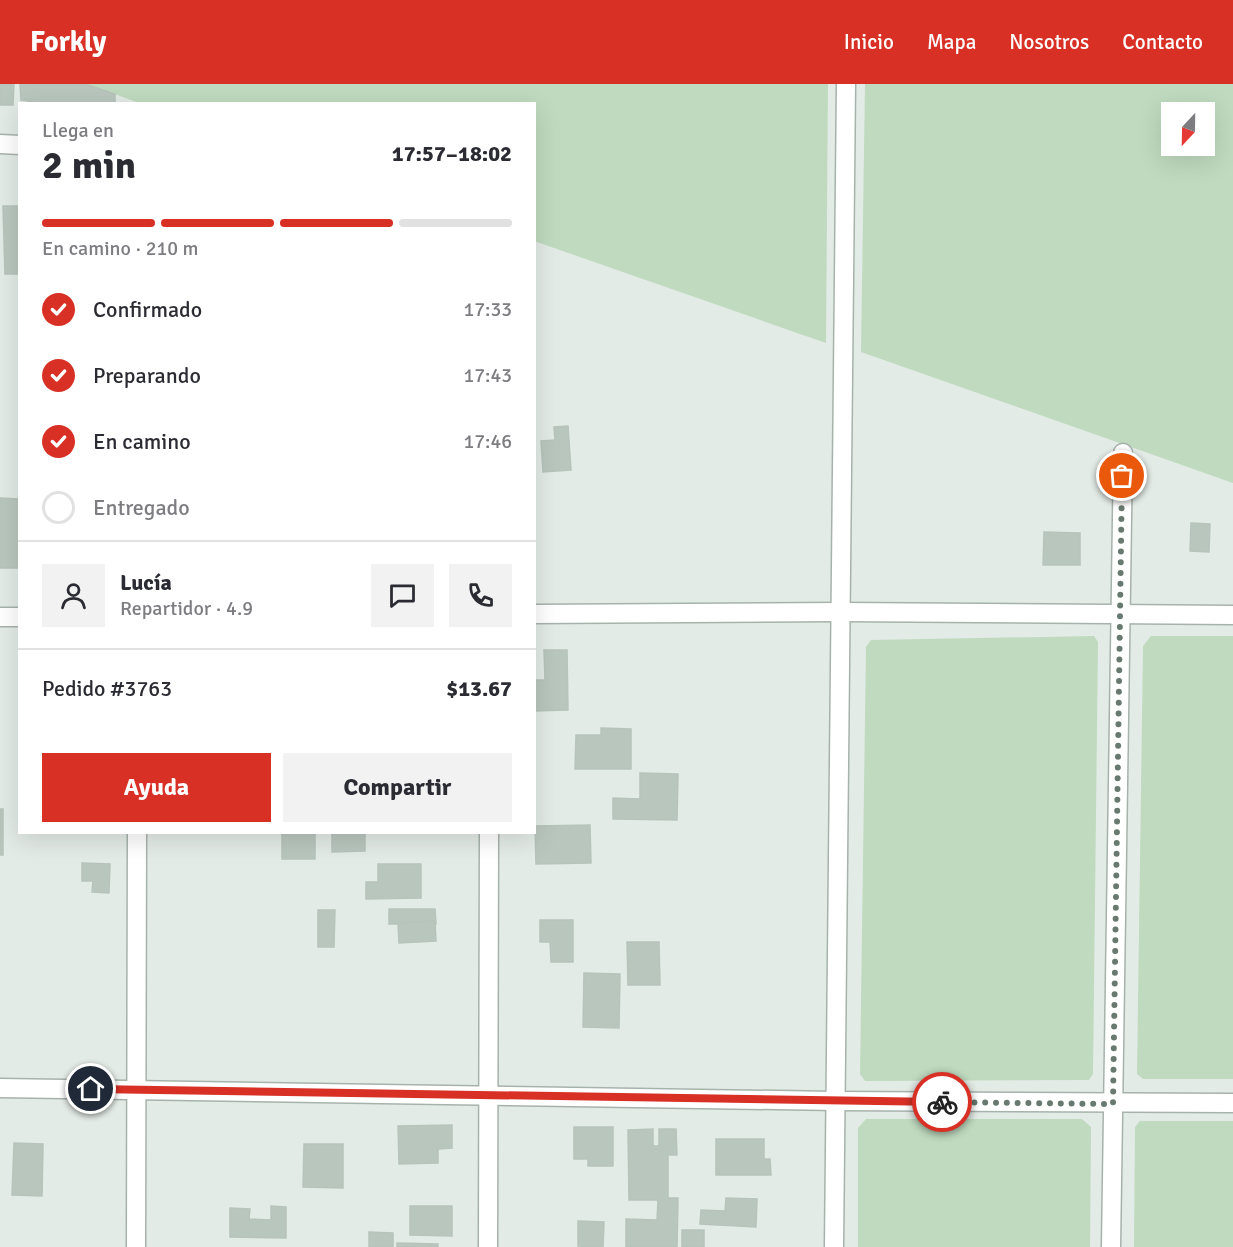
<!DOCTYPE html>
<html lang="es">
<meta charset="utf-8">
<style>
body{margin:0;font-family:Signika,sans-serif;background:#f2f2f3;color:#2b2b33;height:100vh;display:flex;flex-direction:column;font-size:22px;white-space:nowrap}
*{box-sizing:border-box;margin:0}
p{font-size:20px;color:#7c7c81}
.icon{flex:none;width:33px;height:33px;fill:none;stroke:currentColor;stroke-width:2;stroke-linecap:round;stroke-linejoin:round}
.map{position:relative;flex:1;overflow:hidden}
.side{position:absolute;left:18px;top:18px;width:518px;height:732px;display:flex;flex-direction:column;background:#fff;border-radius:0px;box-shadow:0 6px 24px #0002}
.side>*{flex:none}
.needle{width:39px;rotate:202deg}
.fabs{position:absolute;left:1161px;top:18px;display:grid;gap:12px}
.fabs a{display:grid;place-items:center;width:54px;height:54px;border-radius:0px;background:#fff;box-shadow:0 6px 24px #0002;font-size:30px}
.pin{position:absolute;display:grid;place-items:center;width:51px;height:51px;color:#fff;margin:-26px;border:3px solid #fff;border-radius:50%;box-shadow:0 2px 6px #0007}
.courier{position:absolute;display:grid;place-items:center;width:60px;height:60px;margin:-30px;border:4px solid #d93025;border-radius:50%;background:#fff;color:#222;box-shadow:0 2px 8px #0007}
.overview em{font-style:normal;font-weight:700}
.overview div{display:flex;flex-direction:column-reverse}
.overview{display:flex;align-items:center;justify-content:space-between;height:102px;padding:0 24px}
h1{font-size:39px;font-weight:700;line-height:45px}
.bar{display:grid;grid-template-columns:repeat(4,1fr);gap:9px 6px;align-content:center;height:72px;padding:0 24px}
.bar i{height:8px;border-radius:4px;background:#e1e1e2}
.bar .on{background:#d93025}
.bar p{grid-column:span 4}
.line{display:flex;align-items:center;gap:15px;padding:0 24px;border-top:2px solid #e1e1e2}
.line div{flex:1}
.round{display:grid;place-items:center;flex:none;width:63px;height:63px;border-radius:0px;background:#f2f2f3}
ol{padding:0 24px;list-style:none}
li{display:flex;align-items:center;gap:18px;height:66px}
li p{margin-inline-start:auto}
li .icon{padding:6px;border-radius:50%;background:#d93025;color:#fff;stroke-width:4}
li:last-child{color:#7c7c81}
li i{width:33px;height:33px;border:3px solid #e1e1e2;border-radius:50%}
.primary-button{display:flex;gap:12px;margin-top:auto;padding:12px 24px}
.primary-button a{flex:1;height:69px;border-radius:0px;background:#d93025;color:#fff;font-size:24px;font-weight:700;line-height:69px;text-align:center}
.primary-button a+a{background:#f2f2f3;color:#2b2b33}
header{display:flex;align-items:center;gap:36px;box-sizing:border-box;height:84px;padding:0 30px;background:#d93025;color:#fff}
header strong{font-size:28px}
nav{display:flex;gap:33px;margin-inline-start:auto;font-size:21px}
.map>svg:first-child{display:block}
.green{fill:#bfdabf;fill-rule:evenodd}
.building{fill:#b9c6be;stroke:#b6c4bb;stroke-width:1.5}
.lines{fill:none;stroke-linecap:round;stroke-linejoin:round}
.minor-casing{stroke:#a6b3ab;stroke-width:21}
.minor{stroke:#fff;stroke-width:18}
.done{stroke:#68796f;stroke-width:6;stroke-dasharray:0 10.8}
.route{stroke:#d93025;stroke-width:8}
</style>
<header>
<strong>Forkly</strong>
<nav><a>Inicio</a><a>Mapa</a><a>Nosotros</a><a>Contacto</a></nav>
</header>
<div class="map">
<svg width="1233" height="1163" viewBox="0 0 1233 1163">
<rect width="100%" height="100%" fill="#e3ebe6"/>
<!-- green -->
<g class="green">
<path d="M87,0H828L826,259L534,157V20H142Z"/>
<path d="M865,0H1233V399L861,268ZM1172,28H1204V62H1172Z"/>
<path d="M1094,552L1098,558L1093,990L1089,996L865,997L860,990L866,563L871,556Z"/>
<path d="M1151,552H1233V995H1143L1137,990L1143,562Z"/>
<path d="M866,1035H1082L1091,1043L1090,1163H858V1044Z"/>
<path d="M1140,1037H1233V1163H1134L1135,1043Z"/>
</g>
<!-- building -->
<g class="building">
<path d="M0,0H14L13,21H0Z"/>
<path d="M20,0H85L115,10V20H48L21,16Z"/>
<path d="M3,122H20V190H5Z"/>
<path d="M568,342L571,386L543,388L541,357L555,356L554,343Z"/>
<path d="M0,414L20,415V484H0Z"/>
<path d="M1191,439L1210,440L1209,468L1190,467Z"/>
<path d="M1044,448L1080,449V481H1043Z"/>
<path d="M544,566H567L568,626L534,627V596H545Z"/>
<path d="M601,644L631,645V685H575L576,651H601Z"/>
<path d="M640,689L678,690L677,736L613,735V714L640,715Z"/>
<rect x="0" y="725" width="3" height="46"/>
<path d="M590,741L591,779L536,780L535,742Z"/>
<rect x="282" y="748" width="33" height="27"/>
<path d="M332,748H365V767L332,768Z"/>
<path d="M82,779L110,780L109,809L92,808L93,797H82Z"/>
<path d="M378,780H421V814L366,815V798H378Z"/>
<path d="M389,825H435L436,840H389Z"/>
<path d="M318,826H335L334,863H318Z"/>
<path d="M540,836H573V878H551L550,858H540Z"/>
<path d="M435,837L436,857L399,859L398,839Z"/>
<path d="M627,858H659L660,901H628Z"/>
<path d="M584,889L620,890L619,944L583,943Z"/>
<path d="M452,1041V1064L438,1065V1079L399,1080L398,1042Z"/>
<path d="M574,1043H613V1082H588V1075H574Z"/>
<path d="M653,1045V1062H659V1045H676L677,1071H668V1114H678L677,1163H626V1135L657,1136L658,1116H629L628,1046Z"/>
<path d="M716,1055H764V1075H770L771,1091H716Z"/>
<path d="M14,1059L43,1060L42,1112L12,1111Z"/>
<path d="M304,1060H343V1104L303,1103Z"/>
<path d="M726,1114L757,1115L756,1143L700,1140L701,1126L725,1127Z"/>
<path d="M271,1122L286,1123V1154L230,1153V1124L250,1125L249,1135L271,1136Z"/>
<path d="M410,1122H452V1152L410,1151Z"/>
<path d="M578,1137L604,1138L603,1163L578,1162Z"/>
<rect x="682" y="1146" width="22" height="17"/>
<path d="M369,1148L393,1149V1163H369Z"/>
<path d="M397,1159L438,1160V1163H397Z"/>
</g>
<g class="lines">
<defs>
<g id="minor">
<path d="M0,60L20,61"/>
<path d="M534,530L840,528L1233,531"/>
<path d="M0,533H20"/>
<path d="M0,1004L836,1017L1233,1019"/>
<path d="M136,1163L137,748"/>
<path d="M488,1163L489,748"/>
<path d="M834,1163L846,0"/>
<path d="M1111,1163L1123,369"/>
</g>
</defs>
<!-- minor casing -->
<use href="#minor" class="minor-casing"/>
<!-- minor -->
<use href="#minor" class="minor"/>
</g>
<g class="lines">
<!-- done -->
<path class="done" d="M942,1018L1113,1020L1122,392"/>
<!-- route -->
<path class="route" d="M91,1005L942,1018"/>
</g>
</svg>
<div class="fabs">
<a><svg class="needle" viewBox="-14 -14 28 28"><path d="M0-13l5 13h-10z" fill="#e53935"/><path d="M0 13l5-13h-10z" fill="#7c7c81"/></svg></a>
</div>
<div class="pin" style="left:1122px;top:392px;background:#ea580c"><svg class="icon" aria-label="bag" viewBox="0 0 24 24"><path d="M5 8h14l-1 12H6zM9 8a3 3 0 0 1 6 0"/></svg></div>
<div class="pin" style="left:91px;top:1005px;background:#1f2937"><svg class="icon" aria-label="home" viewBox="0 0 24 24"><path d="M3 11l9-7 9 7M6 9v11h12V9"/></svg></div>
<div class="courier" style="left:942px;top:1018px"><svg class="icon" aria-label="bike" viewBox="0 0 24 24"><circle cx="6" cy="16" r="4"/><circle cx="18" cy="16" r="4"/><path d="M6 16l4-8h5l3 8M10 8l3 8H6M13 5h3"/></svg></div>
<section class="side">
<div class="overview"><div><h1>2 min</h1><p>Llega en</p></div><em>17:57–18:02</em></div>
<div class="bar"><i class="on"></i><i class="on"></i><i class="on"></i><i></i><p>En camino · 210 m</p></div>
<ol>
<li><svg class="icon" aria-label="check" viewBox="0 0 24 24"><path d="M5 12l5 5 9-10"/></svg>Confirmado<p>17:33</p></li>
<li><svg class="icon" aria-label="check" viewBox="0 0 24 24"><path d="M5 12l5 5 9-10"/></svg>Preparando<p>17:43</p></li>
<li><svg class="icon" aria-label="check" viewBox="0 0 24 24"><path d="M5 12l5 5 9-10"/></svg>En camino<p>17:46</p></li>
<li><i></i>Entregado</li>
</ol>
<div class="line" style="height:108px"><a class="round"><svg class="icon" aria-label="person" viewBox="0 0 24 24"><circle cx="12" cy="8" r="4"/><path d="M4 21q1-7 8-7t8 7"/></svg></a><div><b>Lucía</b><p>Repartidor · 4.9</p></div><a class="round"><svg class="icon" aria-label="chat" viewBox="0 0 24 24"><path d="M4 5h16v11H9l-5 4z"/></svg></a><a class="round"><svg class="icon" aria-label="phone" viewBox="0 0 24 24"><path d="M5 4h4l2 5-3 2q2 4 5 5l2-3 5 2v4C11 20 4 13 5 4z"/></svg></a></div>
<div class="line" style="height:78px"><div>Pedido #3763</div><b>$13.67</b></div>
<div class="primary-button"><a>Ayuda</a><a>Compartir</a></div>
</section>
</div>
